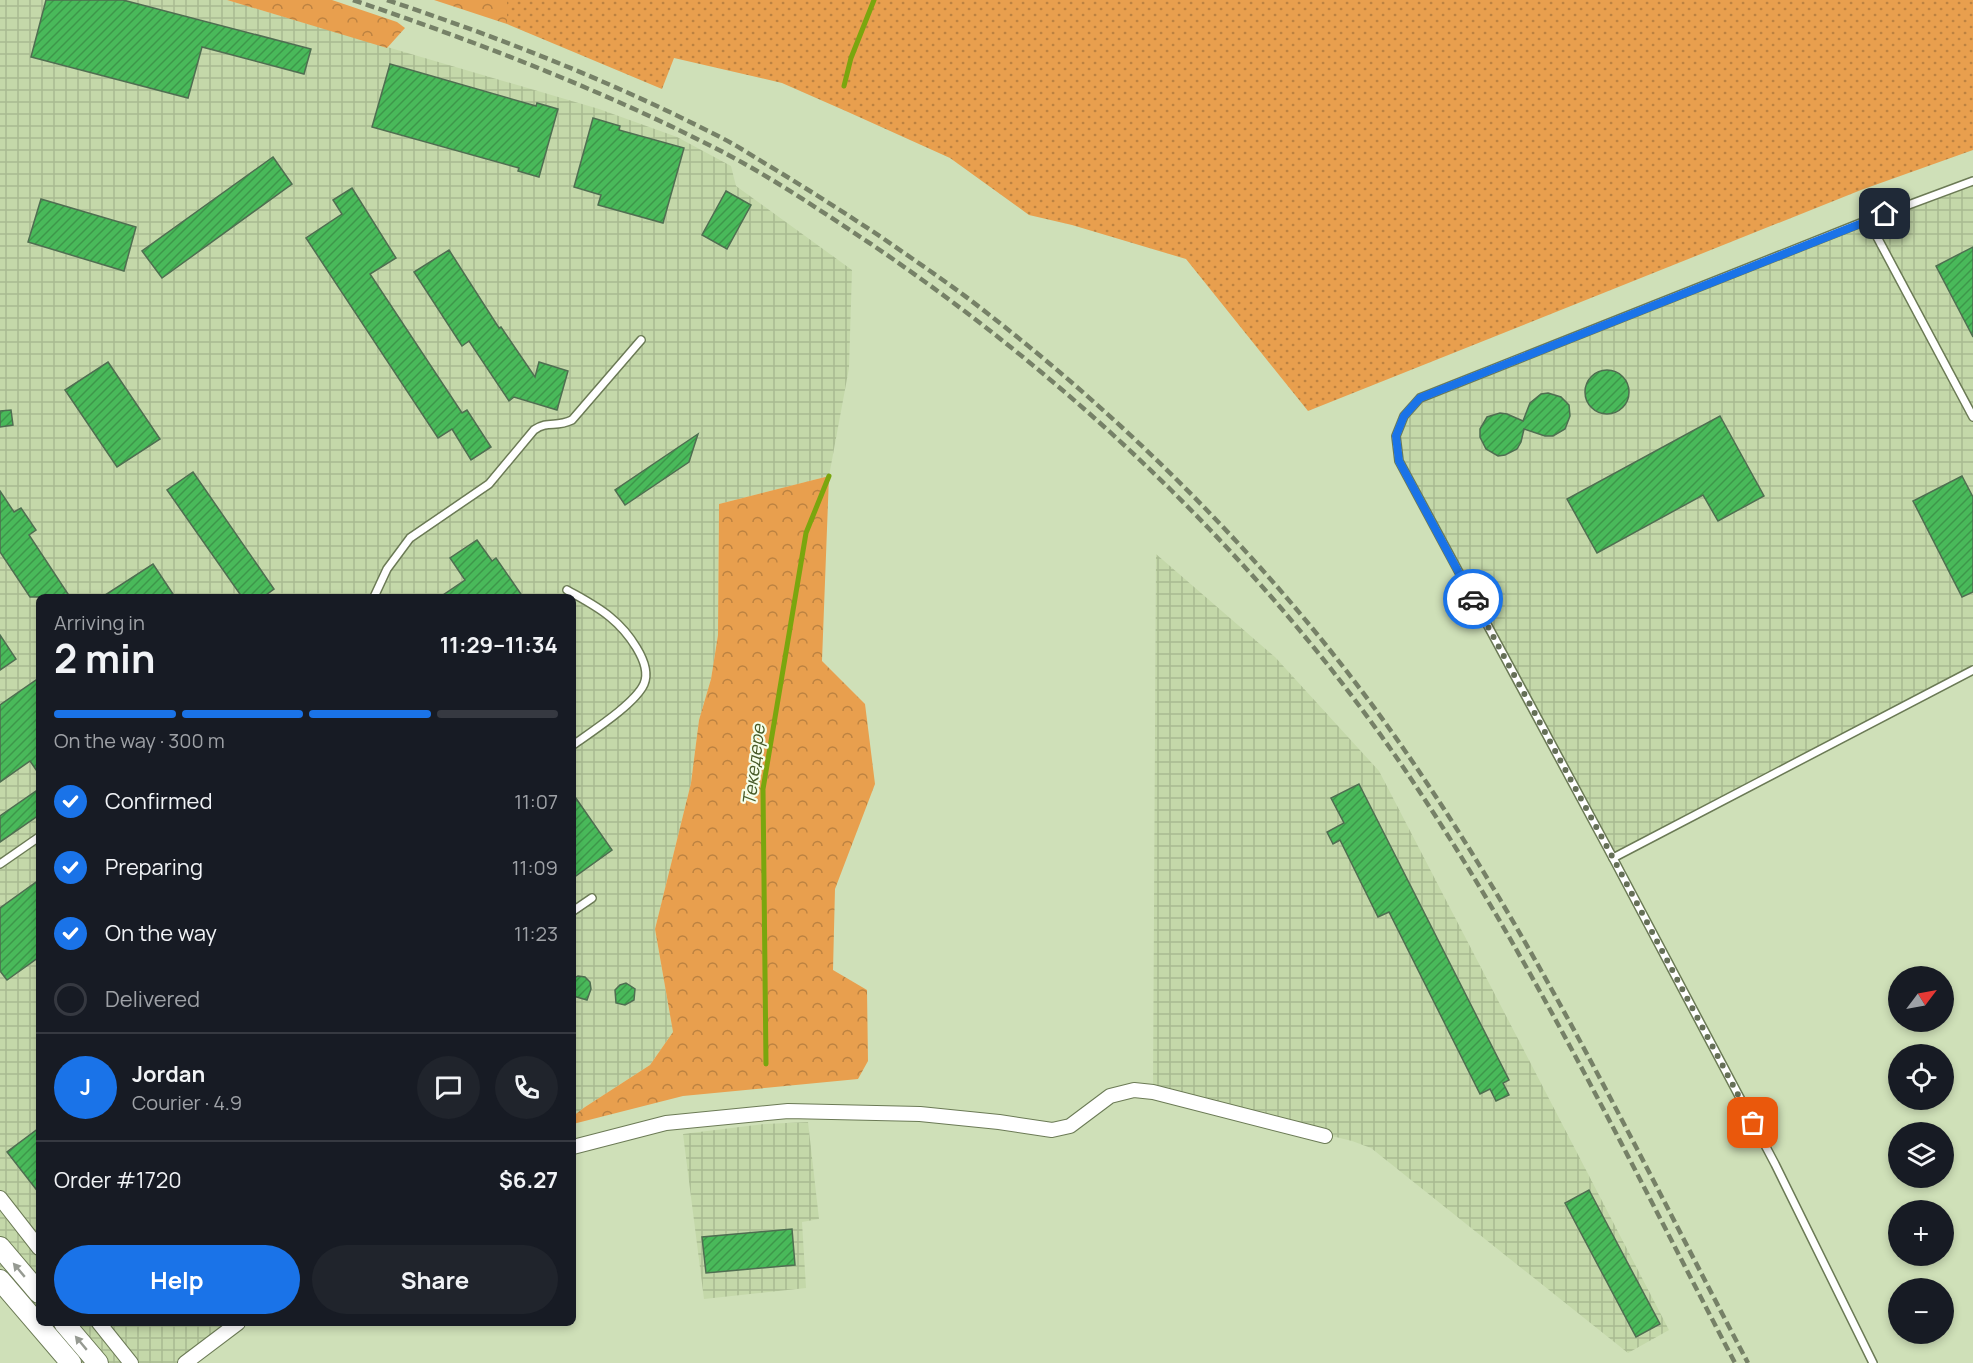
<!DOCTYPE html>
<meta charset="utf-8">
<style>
body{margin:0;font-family:Manrope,sans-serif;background:#20242c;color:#f1f3f6;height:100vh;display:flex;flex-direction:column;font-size:22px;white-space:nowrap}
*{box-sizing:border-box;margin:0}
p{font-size:20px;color:#9ea1a6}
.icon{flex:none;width:33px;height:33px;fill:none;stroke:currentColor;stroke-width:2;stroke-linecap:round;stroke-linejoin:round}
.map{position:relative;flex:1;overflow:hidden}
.sheet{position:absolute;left:36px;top:594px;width:540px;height:732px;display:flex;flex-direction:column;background:#171b24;border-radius:9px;box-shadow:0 3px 9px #0003}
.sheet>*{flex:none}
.needle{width:39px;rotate:58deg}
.buttons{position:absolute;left:1888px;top:966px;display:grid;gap:12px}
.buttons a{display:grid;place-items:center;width:66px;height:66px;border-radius:50%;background:#171b24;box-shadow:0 3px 9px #0003;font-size:30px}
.pin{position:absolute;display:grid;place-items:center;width:51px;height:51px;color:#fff;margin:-26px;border-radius:12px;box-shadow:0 3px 9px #0006}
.courier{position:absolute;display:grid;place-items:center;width:60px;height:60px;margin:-30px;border:4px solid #1a73e8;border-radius:50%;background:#fff;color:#222;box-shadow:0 2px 8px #0007}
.summary em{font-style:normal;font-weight:700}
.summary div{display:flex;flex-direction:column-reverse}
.summary{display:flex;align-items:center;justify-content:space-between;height:102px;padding:0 18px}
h1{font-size:39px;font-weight:700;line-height:45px}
.bar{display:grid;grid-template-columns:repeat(4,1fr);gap:9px 6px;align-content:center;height:72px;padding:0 18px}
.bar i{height:8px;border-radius:4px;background:#363941}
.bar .current{background:#1a73e8}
.bar p{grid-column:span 4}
.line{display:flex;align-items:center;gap:15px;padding:0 18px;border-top:2px solid #363941}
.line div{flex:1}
.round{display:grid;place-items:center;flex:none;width:63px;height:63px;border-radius:32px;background:#20242c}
ol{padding:0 18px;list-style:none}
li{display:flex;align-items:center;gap:18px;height:66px}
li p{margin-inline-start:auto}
li .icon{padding:6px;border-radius:50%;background:#1a73e8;color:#fff;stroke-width:4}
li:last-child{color:#9ea1a6}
li i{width:33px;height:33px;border:3px solid #363941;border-radius:50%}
.cta{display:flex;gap:12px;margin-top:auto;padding:12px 18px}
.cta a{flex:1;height:69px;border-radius:36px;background:#1a73e8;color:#fff;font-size:24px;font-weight:700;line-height:69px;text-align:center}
.cta a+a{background:#20242c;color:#f1f3f6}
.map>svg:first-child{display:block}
.industrial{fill:url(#industrial-grid)}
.grass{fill:url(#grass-dots)}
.forest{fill:url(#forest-crowns)}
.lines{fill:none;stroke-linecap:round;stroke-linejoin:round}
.stream{stroke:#7aa60e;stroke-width:5}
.building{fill:url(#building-hatch);stroke:#4f6e51;stroke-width:1.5}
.service-casing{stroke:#6b7a55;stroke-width:10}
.minor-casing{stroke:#6b7a55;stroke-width:16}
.secondary-casing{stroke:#6b7a55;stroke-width:22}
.service{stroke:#fff;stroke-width:7}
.minor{stroke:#fff;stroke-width:14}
.secondary{stroke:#fff;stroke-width:20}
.rail{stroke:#768167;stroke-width:4.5;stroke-dasharray:9 4.5;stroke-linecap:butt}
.oneway{fill:#969a92}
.done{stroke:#667058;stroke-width:6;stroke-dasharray:0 10.8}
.route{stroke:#1a73e8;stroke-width:8}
.labels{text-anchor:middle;stroke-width:4.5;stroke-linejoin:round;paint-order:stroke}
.water-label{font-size:18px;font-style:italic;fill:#475a27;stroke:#f5fee9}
</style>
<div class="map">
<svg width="1973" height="1363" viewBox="0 0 1973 1363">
<defs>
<pattern id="industrial-grid" width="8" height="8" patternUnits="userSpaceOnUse" patternTransform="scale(1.5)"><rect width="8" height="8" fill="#c4d8a9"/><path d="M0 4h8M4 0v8" fill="none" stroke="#a9ba91"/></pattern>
<pattern id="grass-dots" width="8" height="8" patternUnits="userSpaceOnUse" patternTransform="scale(1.5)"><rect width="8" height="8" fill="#e89f4e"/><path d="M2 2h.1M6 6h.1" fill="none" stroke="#bc8241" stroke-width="1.8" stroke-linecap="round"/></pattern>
<pattern id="forest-crowns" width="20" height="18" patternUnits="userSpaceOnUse" patternTransform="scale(1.5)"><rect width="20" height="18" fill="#e89f4e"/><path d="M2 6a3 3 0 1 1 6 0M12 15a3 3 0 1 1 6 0" fill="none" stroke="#bc8241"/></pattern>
<pattern id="building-hatch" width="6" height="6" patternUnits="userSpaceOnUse" patternTransform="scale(1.5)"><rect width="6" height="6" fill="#49b95a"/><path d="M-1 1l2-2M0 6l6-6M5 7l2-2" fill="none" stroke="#3d974a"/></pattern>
</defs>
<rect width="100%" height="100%" fill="#cfe0b8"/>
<!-- industrial -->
<g class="industrial">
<path d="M0,0H227L599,109L677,137L731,166L736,186L852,270L849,368L829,476L719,504L718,635L711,679L699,720L691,783L655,929L673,1032L650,1065L585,1107L573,1116V597H39V1323H238L185,1363H71L0,1280Z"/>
<path d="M1973,181V670L1613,858L1399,461L1396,436L1404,416L1420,398Z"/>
<path d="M1156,554L1275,657L1379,771L1669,1330L1628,1353L1371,1148L1352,1141L1153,1092Z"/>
<path d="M808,1122L819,1219L802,1222L806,1288L704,1299L683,1134L765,1124Z"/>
</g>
<!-- grass -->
<path class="grass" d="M507,0H1973V150L1861,190L1308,411L1186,259L1072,225L1029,215L950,158L848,112L782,83L674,58L662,89L507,24Z"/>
<!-- forest -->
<g class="forest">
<path d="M227,0H332L397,22L405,28L387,48Z"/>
<path d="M434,0H507V24Z"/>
<path d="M829,476L822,661L865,704L875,784L835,889L833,970L867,990L868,1061L858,1079L683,1096L573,1124V1116L585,1107L650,1065L673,1032L655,929L691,783L699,720L711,679L718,635L719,504Z"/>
</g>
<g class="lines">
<!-- stream -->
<g class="stream">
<path d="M844,86L851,58L874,0"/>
<path d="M766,1064L763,789L806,533L829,476"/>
</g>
</g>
<!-- building -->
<g class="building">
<path d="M46,0H123L311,49L304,74L202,47L188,98L31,57Z"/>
<path d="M390,64L536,106L537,103L558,109L539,177L518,171L519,168L372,127Z"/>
<path d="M593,118L620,126L619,130L684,148L663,223L598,205L601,195L574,187Z"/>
<path d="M273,157L292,184L162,278L142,251Z"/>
<path d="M352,188L396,258L370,274L462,413L467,410L491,447L471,460L452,429L438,438L306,238L342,214L333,200Z"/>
<path d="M726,191L751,205L727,249L702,235Z"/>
<path d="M41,199L136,227L124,271L28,242Z"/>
<path d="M1973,247V337L1936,266Z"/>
<path d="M449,250L499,328L501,327L535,377L539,362L568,371L557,410L514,397L509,401L469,341L462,346L414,272Z"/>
<path d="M108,362L160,439L117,467L65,390Z"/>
<circle cx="1607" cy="392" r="22"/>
<path d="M1548,393L1561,397L1569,405L1570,416L1565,429L1553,436H1545L1524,429L1521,442L1517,449L1505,455L1498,456L1486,449L1480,437V429L1487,417L1500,413L1507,414L1523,421L1530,403L1541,394Z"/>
<path d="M11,410L13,425L0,427V411Z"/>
<path d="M1720,416L1764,496L1718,521L1703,495L1597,553L1567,499Z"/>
<path d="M698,434L689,462L625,505L615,490Z"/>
<path d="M193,472L274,589L263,597H242L167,490Z"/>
<path d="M1962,476L1973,497V592L1962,597L1913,501Z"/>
<path d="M0,491L14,512L21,508L36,530L29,535L70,597H30L0,552Z"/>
<path d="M477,540L492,561L496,558L523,597H440L465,580L450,558Z"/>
<path d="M153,564L175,597H102Z"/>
<path d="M0,635L16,659L0,670Z"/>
<path d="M39,678V774L30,761L0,782V705Z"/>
<path d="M1359,784L1509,1080L1503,1083L1509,1095L1496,1101L1490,1089L1480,1094L1389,912L1378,917L1340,840L1333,844L1327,832L1344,823L1331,798Z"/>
<path d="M39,789V815L0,842V816Z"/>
<path d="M573,794L612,850L573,878Z"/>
<path d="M39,880V957L7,980L0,971V908Z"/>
<path d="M578,976L585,977L590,982L591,989L587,1000L573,996V978Z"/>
<path d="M626,983L635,989L634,1000L625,1005L616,1003L615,990L620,985Z"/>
<path d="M39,1128V1193L7,1152Z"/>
<path d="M1589,1190L1660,1324L1636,1337L1565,1203Z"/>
<path d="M792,1229L795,1265L706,1273L702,1237Z"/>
</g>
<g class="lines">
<defs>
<g id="service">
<path d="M1868,220L1973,417"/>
<path d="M567,590C581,598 597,606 610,617C626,630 653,663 644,684C635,704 591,732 573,745"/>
<path d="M374,597L387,569L410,538L489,484L534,430C549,420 555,428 572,420L641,340"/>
<path d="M1613,858L1973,670"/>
<path d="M0,864L39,837"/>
<path d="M573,911L592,898"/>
<path d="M1873,1363L1775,1164L1613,858L1399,461L1396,436L1404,416L1420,398L1868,220L1973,181"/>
</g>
<g id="minor">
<path d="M573,1147L666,1123L788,1111L920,1114L999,1122L1052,1130L1070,1126L1110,1096L1134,1090L1153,1092L1325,1136"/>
<path d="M0,1198L39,1248"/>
<path d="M99,1323L131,1363"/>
<path d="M185,1363L238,1323"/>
</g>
<g id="secondary">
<path d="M0,1247L39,1293"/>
<path d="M0,1280L71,1363"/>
<path d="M64,1323L98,1363"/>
</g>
</defs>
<!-- service casing -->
<use href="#service" class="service-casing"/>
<!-- minor casing -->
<use href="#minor" class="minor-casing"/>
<!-- secondary casing -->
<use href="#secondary" class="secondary-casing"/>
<!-- service -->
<use href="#service" class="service"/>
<!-- minor -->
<use href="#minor" class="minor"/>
<!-- secondary -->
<use href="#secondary" class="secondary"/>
<!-- rail -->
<g class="rail">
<path d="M353,0C477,42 600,89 717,149C770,176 821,211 871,244C1076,383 1260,559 1401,764C1530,953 1629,1161 1735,1363"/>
<path d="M387,0C501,38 613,82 720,137C738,146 754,157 771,167C809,190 845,213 881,237C917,262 953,286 987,313C1149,439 1296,591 1412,761C1542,951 1641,1160 1748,1363"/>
</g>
</g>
<!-- one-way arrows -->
<defs><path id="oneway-solid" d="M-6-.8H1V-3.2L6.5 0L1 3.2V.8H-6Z" transform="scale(1.5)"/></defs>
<g class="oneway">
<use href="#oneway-solid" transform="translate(19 1270) rotate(-130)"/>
<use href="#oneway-solid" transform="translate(81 1343) rotate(-130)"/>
</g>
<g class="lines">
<!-- done -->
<path class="done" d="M1473,599L1613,858L1753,1123"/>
<!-- route -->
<path class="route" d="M1473,599L1399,461L1396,436L1404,416L1420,398L1885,214"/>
</g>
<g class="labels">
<!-- water labels -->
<g class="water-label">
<text transform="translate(754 765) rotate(-83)" y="6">Текедере</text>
</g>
</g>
</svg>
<div class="buttons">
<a><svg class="needle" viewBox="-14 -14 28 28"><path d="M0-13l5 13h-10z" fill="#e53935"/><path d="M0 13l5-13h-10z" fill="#9ea1a6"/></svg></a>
<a><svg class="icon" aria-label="locate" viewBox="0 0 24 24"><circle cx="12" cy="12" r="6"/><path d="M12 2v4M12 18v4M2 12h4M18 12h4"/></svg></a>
<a><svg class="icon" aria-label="layers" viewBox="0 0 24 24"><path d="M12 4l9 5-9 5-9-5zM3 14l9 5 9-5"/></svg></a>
<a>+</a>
<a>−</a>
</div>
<div class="pin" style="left:1753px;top:1123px;background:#ea580c"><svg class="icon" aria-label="bag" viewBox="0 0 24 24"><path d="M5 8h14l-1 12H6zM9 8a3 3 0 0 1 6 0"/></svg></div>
<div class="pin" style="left:1885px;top:214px;background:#1f2937"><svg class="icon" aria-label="home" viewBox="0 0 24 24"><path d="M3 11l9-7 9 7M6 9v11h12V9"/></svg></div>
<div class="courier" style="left:1473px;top:599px"><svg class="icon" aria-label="car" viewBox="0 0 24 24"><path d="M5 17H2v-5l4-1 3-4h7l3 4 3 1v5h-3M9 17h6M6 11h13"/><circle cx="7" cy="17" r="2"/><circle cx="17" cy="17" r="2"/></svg></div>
<section class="sheet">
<div class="summary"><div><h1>2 min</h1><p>Arriving in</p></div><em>11:29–11:34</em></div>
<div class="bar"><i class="current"></i><i class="current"></i><i class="current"></i><i></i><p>On the way · 300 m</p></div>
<ol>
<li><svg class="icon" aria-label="check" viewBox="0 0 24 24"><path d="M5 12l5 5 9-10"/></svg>Confirmed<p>11:07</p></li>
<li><svg class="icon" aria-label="check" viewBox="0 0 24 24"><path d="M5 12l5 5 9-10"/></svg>Preparing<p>11:09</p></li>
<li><svg class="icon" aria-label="check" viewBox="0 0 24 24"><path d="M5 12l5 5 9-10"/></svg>On the way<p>11:23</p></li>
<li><i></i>Delivered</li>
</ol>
<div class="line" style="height:108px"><b class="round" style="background:#1a73e8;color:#fff">J</b><div><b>Jordan</b><p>Courier · 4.9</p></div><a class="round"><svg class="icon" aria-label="chat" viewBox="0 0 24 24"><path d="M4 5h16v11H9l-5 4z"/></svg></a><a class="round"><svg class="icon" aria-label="phone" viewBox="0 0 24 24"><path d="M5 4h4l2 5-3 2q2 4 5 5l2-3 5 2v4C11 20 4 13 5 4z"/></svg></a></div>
<div class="line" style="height:78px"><div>Order #1720</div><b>$6.27</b></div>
<div class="cta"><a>Help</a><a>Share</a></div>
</section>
</div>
